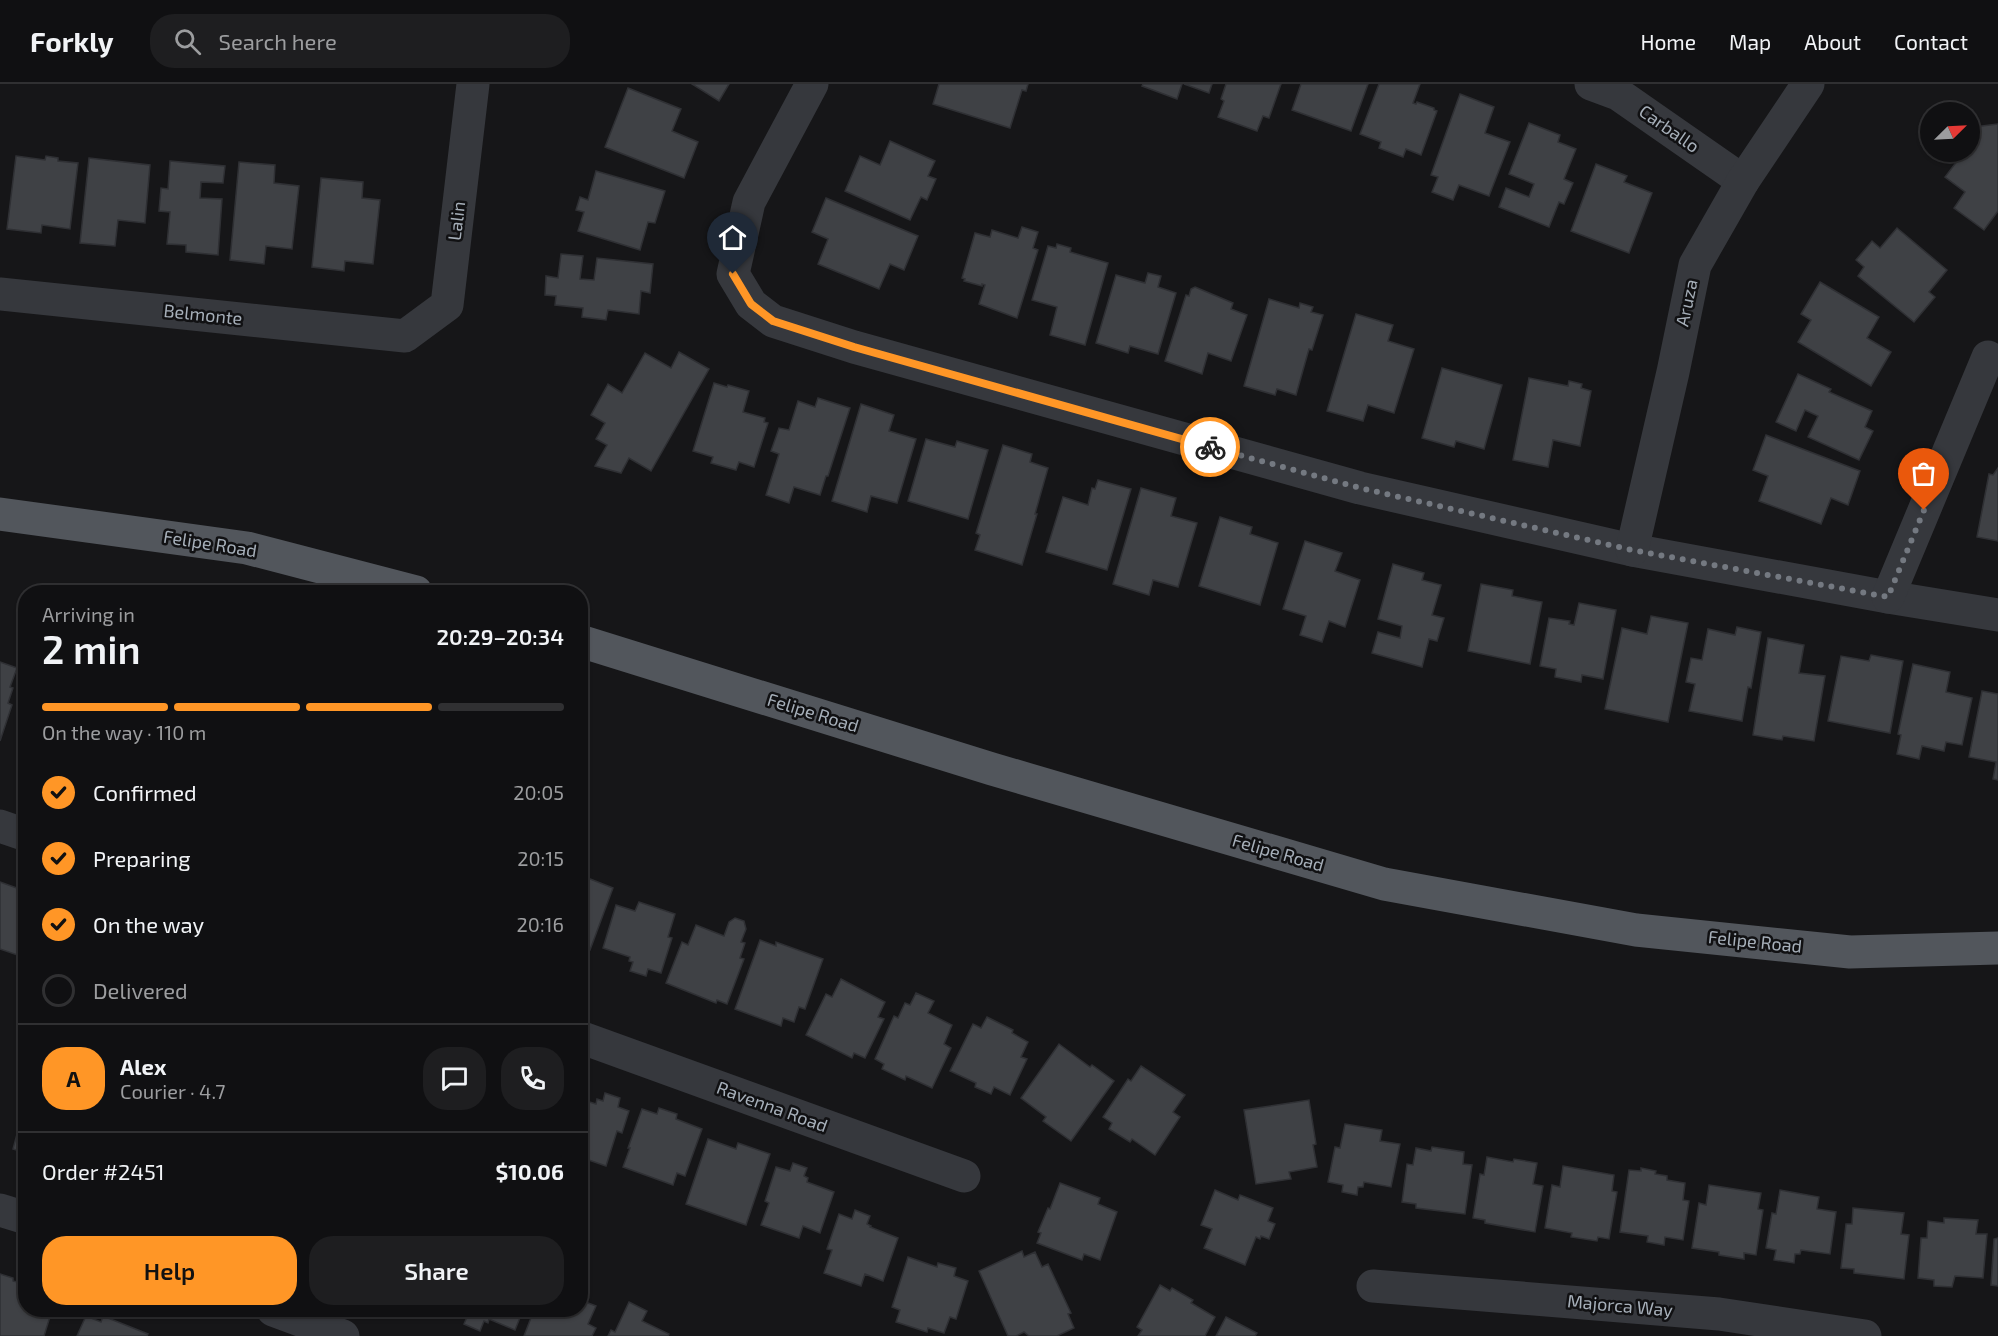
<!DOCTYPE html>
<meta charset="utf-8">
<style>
body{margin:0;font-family:"Exo 2",sans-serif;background:#1e1e20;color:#f1f3f6;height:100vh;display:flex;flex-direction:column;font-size:22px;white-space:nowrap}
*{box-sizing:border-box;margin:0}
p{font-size:20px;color:#9c9d9f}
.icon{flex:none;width:33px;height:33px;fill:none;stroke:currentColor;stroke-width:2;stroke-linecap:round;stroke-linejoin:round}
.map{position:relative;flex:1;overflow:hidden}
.panel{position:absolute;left:18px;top:501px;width:570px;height:732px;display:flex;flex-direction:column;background:#101012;border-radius:24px;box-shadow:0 2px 4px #0004,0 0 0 2px #303032}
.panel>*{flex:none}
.needle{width:39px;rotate:66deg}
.tools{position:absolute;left:1920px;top:18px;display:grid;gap:12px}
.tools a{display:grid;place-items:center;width:60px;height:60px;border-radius:50%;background:#101012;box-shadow:0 2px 4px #0004,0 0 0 2px #303032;font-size:30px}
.pin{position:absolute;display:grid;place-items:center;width:51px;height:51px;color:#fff;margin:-62px -26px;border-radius:50% 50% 50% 0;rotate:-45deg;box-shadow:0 0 6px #0007}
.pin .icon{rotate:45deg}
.courier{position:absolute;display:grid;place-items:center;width:60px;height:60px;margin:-30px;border:4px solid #ff9626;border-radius:50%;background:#fff;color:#222;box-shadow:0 2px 8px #0007}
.summary em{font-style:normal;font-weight:600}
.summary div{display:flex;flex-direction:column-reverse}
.summary{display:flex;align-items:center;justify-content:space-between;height:102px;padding:0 24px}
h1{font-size:39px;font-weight:600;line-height:45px}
.bar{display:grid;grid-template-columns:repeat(4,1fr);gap:9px 6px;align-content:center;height:72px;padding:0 24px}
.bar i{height:8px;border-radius:4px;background:#303032}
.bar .active{background:#ff9626}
.bar p{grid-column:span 4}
.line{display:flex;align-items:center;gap:15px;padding:0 24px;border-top:2px solid #303032}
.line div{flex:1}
.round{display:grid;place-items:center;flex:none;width:63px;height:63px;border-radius:24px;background:#1e1e20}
ol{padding:0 24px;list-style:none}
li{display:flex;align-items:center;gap:18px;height:66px}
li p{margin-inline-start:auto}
li .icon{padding:6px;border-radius:50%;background:#ff9626;color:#111;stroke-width:4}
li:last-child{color:#9c9d9f}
li i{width:33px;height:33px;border:3px solid #303032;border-radius:50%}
.primary-button{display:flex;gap:12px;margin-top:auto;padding:12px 24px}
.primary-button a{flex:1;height:69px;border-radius:24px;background:#ff9626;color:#111;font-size:24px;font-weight:600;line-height:69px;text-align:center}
.primary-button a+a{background:#1e1e20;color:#f1f3f6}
header{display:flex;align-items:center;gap:36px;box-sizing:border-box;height:84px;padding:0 30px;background:#101012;border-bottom:2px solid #303032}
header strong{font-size:28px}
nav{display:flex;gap:33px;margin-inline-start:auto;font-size:21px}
.search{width:420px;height:54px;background:#1e1e20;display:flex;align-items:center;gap:15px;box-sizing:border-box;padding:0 21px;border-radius:24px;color:#9c9d9f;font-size:22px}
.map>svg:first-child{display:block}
.building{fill:#3f4145;stroke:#2f3034;stroke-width:1.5}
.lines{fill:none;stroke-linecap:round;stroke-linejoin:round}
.minor{stroke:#36383d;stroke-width:33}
.major{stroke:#52565c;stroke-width:33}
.done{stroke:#747981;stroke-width:6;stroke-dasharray:0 10.8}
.route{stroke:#ff9626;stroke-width:8}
.labels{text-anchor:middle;stroke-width:5;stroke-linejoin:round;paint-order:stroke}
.street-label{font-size:18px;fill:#a6afb9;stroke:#111113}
</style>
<header>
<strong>Forkly</strong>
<div class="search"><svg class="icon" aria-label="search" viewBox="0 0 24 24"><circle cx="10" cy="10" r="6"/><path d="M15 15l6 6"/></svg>Search here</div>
<nav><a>Home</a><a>Map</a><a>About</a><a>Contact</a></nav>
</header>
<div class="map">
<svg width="1998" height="1252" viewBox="0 0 1998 1252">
<rect width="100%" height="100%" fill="#161618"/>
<!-- building -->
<g class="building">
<path d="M692,0H729L719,17Z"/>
<path d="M939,0H1028L1026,7L1022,6L1010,44L933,20Z"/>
<path d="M1143,0H1182L1177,15L1142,2Z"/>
<path d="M1184,0H1212L1209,9Z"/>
<path d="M1226,0H1281L1269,34L1263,32L1257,47L1218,33L1224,17L1221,15Z"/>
<path d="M1301,0H1368L1351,47L1292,26Z"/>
<path d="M1379,0H1420L1413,19L1416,20L1417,18L1434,24V26L1437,27L1421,71L1406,65L1403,73L1379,64L1381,58L1360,50Z"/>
<path d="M628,4L681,25L672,47L698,58L684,94L605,63Z"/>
<path d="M1460,10L1494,23L1485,49L1510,58L1489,112L1459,101L1453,116L1432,108L1438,93L1431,91Z"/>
<path d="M1529,39L1560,51L1558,58L1576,65L1564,95L1573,99L1564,120L1559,118L1549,143L1499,123L1506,104L1529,113L1534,100L1509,90Z"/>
<path d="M1998,40V127L1984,146L1954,124L1965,108L1945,93L1964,68H1970V49L1974,43Z"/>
<path d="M890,57L935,77L928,92L936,95L927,116L921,113L910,136L845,107L860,72L880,81Z"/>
<path d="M16,72L45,76L46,72L58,74V77L78,79L70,145L42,141L41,149L7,145Z"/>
<path d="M89,74L150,81L145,139L118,136L115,162L80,159Z"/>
<path d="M170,77L225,82L223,99L201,98L200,114L222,115L218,171L186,168V161L167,160L170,128L159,127L161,104L168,105Z"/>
<path d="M239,78L275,81L274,99L299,102L292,165L266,162L264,180L230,176Z"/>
<path d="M1596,80L1627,92L1624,98L1652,109L1629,169L1571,147Z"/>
<path d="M596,87L665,107L655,139L648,138L640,166L578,147L584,128L576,126L580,113L588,116Z"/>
<path d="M321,94L363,98L362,114L380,116L373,180L345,177L344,187L312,183Z"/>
<path d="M826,114L918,152L904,186L890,180L879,205L818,180L828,155L812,148Z"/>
<path d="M1022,143L1038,148L1033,164L1038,166L1017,234L979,220L985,201L982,200V202L964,197L965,195L962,194L975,149L990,153L992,146L1018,154Z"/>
<path d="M1897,144L1947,186L1929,208L1935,213L1914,238L1858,192L1864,183L1856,176L1872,157L1880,164Z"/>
<path d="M1057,160L1071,164L1070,168L1108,179L1085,261L1050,251L1057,223L1032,216L1048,162L1056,164Z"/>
<path d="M561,170L583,172L580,195L594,196L597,174L653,180L650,209L641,207L639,230L608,226L606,236L582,233L583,224L555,221L556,212L545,211L546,192L558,194Z"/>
<path d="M1148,189L1161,192L1158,203L1176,209L1158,270L1130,262L1128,269L1096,259L1116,191L1145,199Z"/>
<path d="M1820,198L1879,233L1867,254L1891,268L1871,302L1798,258L1811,236L1801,230Z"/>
<path d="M1195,203L1233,219L1231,225L1247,231L1231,277L1208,269L1202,290L1165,277L1186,211L1189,212L1191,205Z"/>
<path d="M1269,215L1299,224L1300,219L1313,223L1311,228L1323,231L1312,266L1309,265L1296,311L1277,305L1275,311L1244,302Z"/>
<path d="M1356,230L1393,241L1388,257L1414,265L1394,329L1368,321L1363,337L1327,327Z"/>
<path d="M679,268L709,285L651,387L629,374L621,389L595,382L607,361L596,355L605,339L591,331L608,300L622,309L645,269L671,284Z"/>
<path d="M1442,284L1502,301L1484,365L1456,357L1454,363L1422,354Z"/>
<path d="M1798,290L1831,305L1829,308L1872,327L1865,343L1873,347L1859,376L1808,353L1818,332L1805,326L1796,347L1776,338Z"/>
<path d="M1529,294L1568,302L1569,297L1582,300L1581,304L1591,307L1580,362L1553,356L1548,383L1513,376Z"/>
<path d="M714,299L727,303L728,301L749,307L743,328L765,334L764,338L768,339L754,383L739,378L736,386L711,379L713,373L693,367Z"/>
<path d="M818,314L850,324L828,392H826L820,411L794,403L789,419L766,411L779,370L771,367L779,344L789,346L798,317L815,323Z"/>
<path d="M861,320L894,331L889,347L916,355L897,419L871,412L867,428L832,417Z"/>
<path d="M1766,351L1860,387L1848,421L1831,414L1821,440L1759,417L1768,392L1753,386Z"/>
<path d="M926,355L955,363L957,357L988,366L968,435L908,417Z"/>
<path d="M1003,361L1032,370L1030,378L1048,384L1035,430H1037L1022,481L975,466L980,451L976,449Z"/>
<path d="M1998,384V457L1977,453L1989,390L1993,391Z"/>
<path d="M1098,396L1131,405L1107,486L1046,468L1063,413L1088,421L1092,404L1095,405Z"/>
<path d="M1141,404L1176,414L1171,432L1197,439L1178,503L1153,496L1149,511L1113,500Z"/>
<path d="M1220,433L1252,443L1250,450L1278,459L1260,521L1199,502Z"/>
<path d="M1305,457L1342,469L1335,487L1360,496L1345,543L1329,537L1322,558L1300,551L1306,532L1283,525Z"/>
<path d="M1393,480L1424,489L1422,496L1441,501L1432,531L1444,534L1437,557L1429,555L1422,583L1372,569L1378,548L1400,554L1402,542L1378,535Z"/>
<path d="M1481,500L1513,506L1512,512L1542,518L1530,580L1468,567Z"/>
<path d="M1579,519L1616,526L1603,595L1582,591L1581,598L1555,593L1556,585L1540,582L1549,534L1570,537L1569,540L1574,541Z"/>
<path d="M1651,532L1688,539L1668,638L1605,625L1622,544L1647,550Z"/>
<path d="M1737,543L1761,548L1751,604L1748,603L1742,637L1689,627L1695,600L1686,598L1691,574L1702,576L1708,545L1735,551Z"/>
<path d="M1768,554L1804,561L1799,589L1825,592L1814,657L1783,652L1782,656L1753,651Z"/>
<path d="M1871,571L1903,577L1890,649L1828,637L1841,572L1869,577Z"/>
<path d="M0,578L17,584L10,603L13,604L8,619L12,621L0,657Z"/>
<path d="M1913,580L1950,588L1946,608L1972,614L1962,661L1946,658L1944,667L1922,662L1919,675L1897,670L1901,651L1898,650Z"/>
<path d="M1982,607L1998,610V696L1993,695L1996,678L1969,673Z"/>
<path d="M580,791L613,804L590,866L580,862Z"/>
<path d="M0,798L25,807L26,805V874L0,865Z"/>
<path d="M639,818L675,830L668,853L672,854L661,889L648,885L646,892L630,887L633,878L629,877L630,873L603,864L616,821L635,827Z"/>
<path d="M735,834L744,837L746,845L741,858L745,859L740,874L744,875L727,920L717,916L716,919L666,899L682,858L688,861L696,841L724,852L729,838Z"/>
<path d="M760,856L776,862V858L823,875L805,925L799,923L794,938L783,934L781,942L735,925Z"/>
<path d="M841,895L885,918L878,933L884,935L865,974L854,969L852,974L806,951L826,910L832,913Z"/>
<path d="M916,909L934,917L928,929L952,941L944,960L951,964L932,1004L906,992L905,996L882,985L884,980L875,975L894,932L898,934L905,919L910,921Z"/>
<path d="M987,933L1013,946L1012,949L1028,958L1021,973L1027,975L1010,1011L994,1003L991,1010L975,1003L976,999L950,987L973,940L981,944Z"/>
<path d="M1059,960L1090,983L1092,981L1114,997L1071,1057L1043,1037L1046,1033L1021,1014Z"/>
<path d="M1141,982L1185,1011L1173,1028L1180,1033L1155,1071L1132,1055L1130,1058L1109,1045L1112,1039L1103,1033L1128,995L1131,997Z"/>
<path d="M605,1009L620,1014L618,1023L629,1027L622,1049L617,1047L606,1082L580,1073V1015L596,1020L597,1015L603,1017Z"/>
<path d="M1309,1016L1316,1060L1313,1061L1317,1083L1289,1088L1291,1095L1256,1100L1244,1026Z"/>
<path d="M659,1024L677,1030L676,1035L702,1045L685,1092L677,1089L673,1101L623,1083L630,1064H628L642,1025L657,1030Z"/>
<path d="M23,1028H26V1069L13,1065Z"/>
<path d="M1345,1040L1382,1046L1380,1057L1400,1060L1391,1103L1364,1098L1363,1103H1358L1357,1111L1342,1108L1343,1101L1328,1098L1335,1063L1340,1064Z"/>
<path d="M708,1055L736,1065L738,1059L770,1070L746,1141L686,1120Z"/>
<path d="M1432,1063L1464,1068L1463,1080L1472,1081L1465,1130L1416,1124V1120L1402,1118L1407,1080L1413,1081L1416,1064L1431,1067Z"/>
<path d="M1487,1073L1513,1078L1514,1075L1537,1079L1533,1100L1543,1102L1535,1148L1485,1139V1136L1473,1134L1480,1090L1484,1091Z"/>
<path d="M793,1079L807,1084L804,1092L808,1094L807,1098L834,1108L820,1149L803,1142L799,1154L761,1141L769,1119L765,1117L776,1083L790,1087Z"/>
<path d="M1563,1082L1614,1091L1612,1107L1617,1108L1609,1155L1598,1153L1597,1157L1571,1153L1572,1149L1545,1144L1552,1101L1560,1103Z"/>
<path d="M1641,1084L1656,1087L1655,1090L1667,1092V1096L1685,1099L1683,1116L1689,1117L1683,1156L1665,1153L1664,1161L1647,1158L1648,1152L1620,1148L1629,1086L1641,1087Z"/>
<path d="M1060,1099L1100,1114L1098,1120L1117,1128L1100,1176L1084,1170L1082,1176L1037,1159L1041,1149L1038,1148L1048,1124L1050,1125Z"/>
<path d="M1709,1101L1761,1109L1758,1125L1763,1126L1756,1171L1744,1169V1175L1719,1171V1168L1692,1164L1699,1119L1706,1121Z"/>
<path d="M1215,1106L1238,1116L1240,1111L1273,1124L1268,1137L1275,1140L1269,1155L1261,1152L1260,1155L1256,1153L1245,1181L1204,1164L1212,1145L1201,1141Z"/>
<path d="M1780,1106L1819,1113L1817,1125L1836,1128L1830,1170L1801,1166L1800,1170H1795L1794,1179L1774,1176L1776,1166L1766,1164L1772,1129L1776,1130Z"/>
<path d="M1853,1124L1904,1129L1901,1150L1909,1151L1904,1195L1854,1189V1185L1841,1184L1846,1140H1852Z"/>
<path d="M855,1126L870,1132L867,1140L871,1142L870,1143L898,1154L883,1197L865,1190L861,1202L824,1189L832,1166L827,1165L839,1130L852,1135Z"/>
<path d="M1944,1134L1978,1136L1976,1150H1987L1983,1194L1955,1192L1952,1203L1934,1202V1196L1918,1194L1921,1154H1927L1928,1137L1944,1139Z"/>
<path d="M1998,1154V1202L1991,1201L1994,1155Z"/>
<path d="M1022,1167L1024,1173L1035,1168L1042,1183L1048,1180L1071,1229L1068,1230L1074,1244L1057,1252H1029L1024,1248L1016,1252H1008L979,1187Z"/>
<path d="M908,1173L937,1183L938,1179L956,1184L954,1192L968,1197L956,1235L950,1233L944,1249L928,1244L927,1248L896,1238L900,1226L892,1223Z"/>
<path d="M0,1190L13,1194V1197L21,1199L22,1193L26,1195V1226H52L44,1252H0Z"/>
<path d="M1160,1201L1170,1207L1172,1204L1193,1216L1191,1219L1215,1233L1205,1252H1138L1142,1246L1137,1243Z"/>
<path d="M580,1216L596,1222L588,1240L596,1244L592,1252H524L534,1226H580Z"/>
<path d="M629,1218L647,1227L642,1237L669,1250L668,1252H608L611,1246L615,1248Z"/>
<path d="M470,1226H523L515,1246L489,1235L488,1239L484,1237L480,1247L464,1240Z"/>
<path d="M86,1232L101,1238L103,1232L148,1250L147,1252H77Z"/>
<path d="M1226,1233L1257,1249L1255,1252H1216Z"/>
</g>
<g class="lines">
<!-- minor -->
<g class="minor">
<path d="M812,0L749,118L733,190L751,220L773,237L854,263L1360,404L1632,466L1888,513L1998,531"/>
<path d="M1591,0L1618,10L1743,97"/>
<path d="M0,210L405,252L447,221L473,0"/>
<path d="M1632,466L1673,288L1695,181L1743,97L1808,0"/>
<path d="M1888,513L1988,273"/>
<path d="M0,742L26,751"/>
<path d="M580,953L964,1092"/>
<path d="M0,1126L26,1134"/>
<path d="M1373,1202L1719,1230L1865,1252"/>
<path d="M273,1226L343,1252"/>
</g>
<!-- major -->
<g class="major">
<path d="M0,430L247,464L416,508"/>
<path d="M580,557L992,685L1384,800L1636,846L1850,868L1998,864"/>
</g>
</g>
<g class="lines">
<!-- done -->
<path class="done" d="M1210,363L1360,404L1632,466L1888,513L1924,426"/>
<!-- route -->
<path class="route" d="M733,190L751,220L773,237L854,263L1210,363"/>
</g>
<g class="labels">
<!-- street labels -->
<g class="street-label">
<text transform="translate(1669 45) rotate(35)" y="6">Carballo</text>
<text transform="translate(457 137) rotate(-83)" y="6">Lalin</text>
<text transform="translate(1687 219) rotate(-78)" y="6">Aruza</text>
<text transform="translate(203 231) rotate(6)" y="6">Belmonte</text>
<text transform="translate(210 460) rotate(9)" y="6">Felipe Road</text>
<text transform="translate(813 629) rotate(17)" y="6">Felipe Road</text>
<text transform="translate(1278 769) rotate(16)" y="6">Felipe Road</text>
<text transform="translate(1755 858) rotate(6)" y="6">Felipe Road</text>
<text transform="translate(772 1023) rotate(20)" y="6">Ravenna Road</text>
<text transform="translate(1620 1222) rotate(5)" y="6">Majorca Way</text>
</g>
</g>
</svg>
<div class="tools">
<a><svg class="needle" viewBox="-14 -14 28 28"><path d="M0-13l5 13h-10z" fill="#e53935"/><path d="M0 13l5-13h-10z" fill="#9c9d9f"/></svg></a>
</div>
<div class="pin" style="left:1924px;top:426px;background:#ea580c"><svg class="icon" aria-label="bag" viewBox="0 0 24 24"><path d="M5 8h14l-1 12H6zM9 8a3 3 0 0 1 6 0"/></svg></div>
<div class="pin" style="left:733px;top:190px;background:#1f2937"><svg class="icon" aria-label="home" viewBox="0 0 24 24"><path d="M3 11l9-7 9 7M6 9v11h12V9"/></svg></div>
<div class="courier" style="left:1210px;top:363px"><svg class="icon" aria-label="bike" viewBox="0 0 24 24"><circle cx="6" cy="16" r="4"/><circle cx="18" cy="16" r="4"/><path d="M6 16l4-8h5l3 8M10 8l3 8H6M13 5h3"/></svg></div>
<section class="panel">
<div class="summary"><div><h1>2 min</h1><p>Arriving in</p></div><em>20:29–20:34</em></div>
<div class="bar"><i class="active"></i><i class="active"></i><i class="active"></i><i></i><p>On the way · 110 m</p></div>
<ol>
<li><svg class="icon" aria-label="check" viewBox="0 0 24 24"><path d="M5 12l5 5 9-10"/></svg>Confirmed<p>20:05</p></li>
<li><svg class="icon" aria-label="check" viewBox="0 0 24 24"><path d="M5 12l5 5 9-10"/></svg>Preparing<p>20:15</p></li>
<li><svg class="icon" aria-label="check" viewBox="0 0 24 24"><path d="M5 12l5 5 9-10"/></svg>On the way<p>20:16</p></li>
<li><i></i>Delivered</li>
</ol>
<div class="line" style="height:108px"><b class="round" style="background:#ff9626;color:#111">A</b><div><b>Alex</b><p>Courier · 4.7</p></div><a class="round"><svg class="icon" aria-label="chat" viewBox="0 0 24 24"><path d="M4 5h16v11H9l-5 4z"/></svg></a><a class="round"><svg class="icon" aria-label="phone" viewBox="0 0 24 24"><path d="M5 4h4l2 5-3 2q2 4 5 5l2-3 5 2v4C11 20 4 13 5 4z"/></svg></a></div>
<div class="line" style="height:78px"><div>Order #2451</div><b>$10.06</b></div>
<div class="primary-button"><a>Help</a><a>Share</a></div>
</section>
</div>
